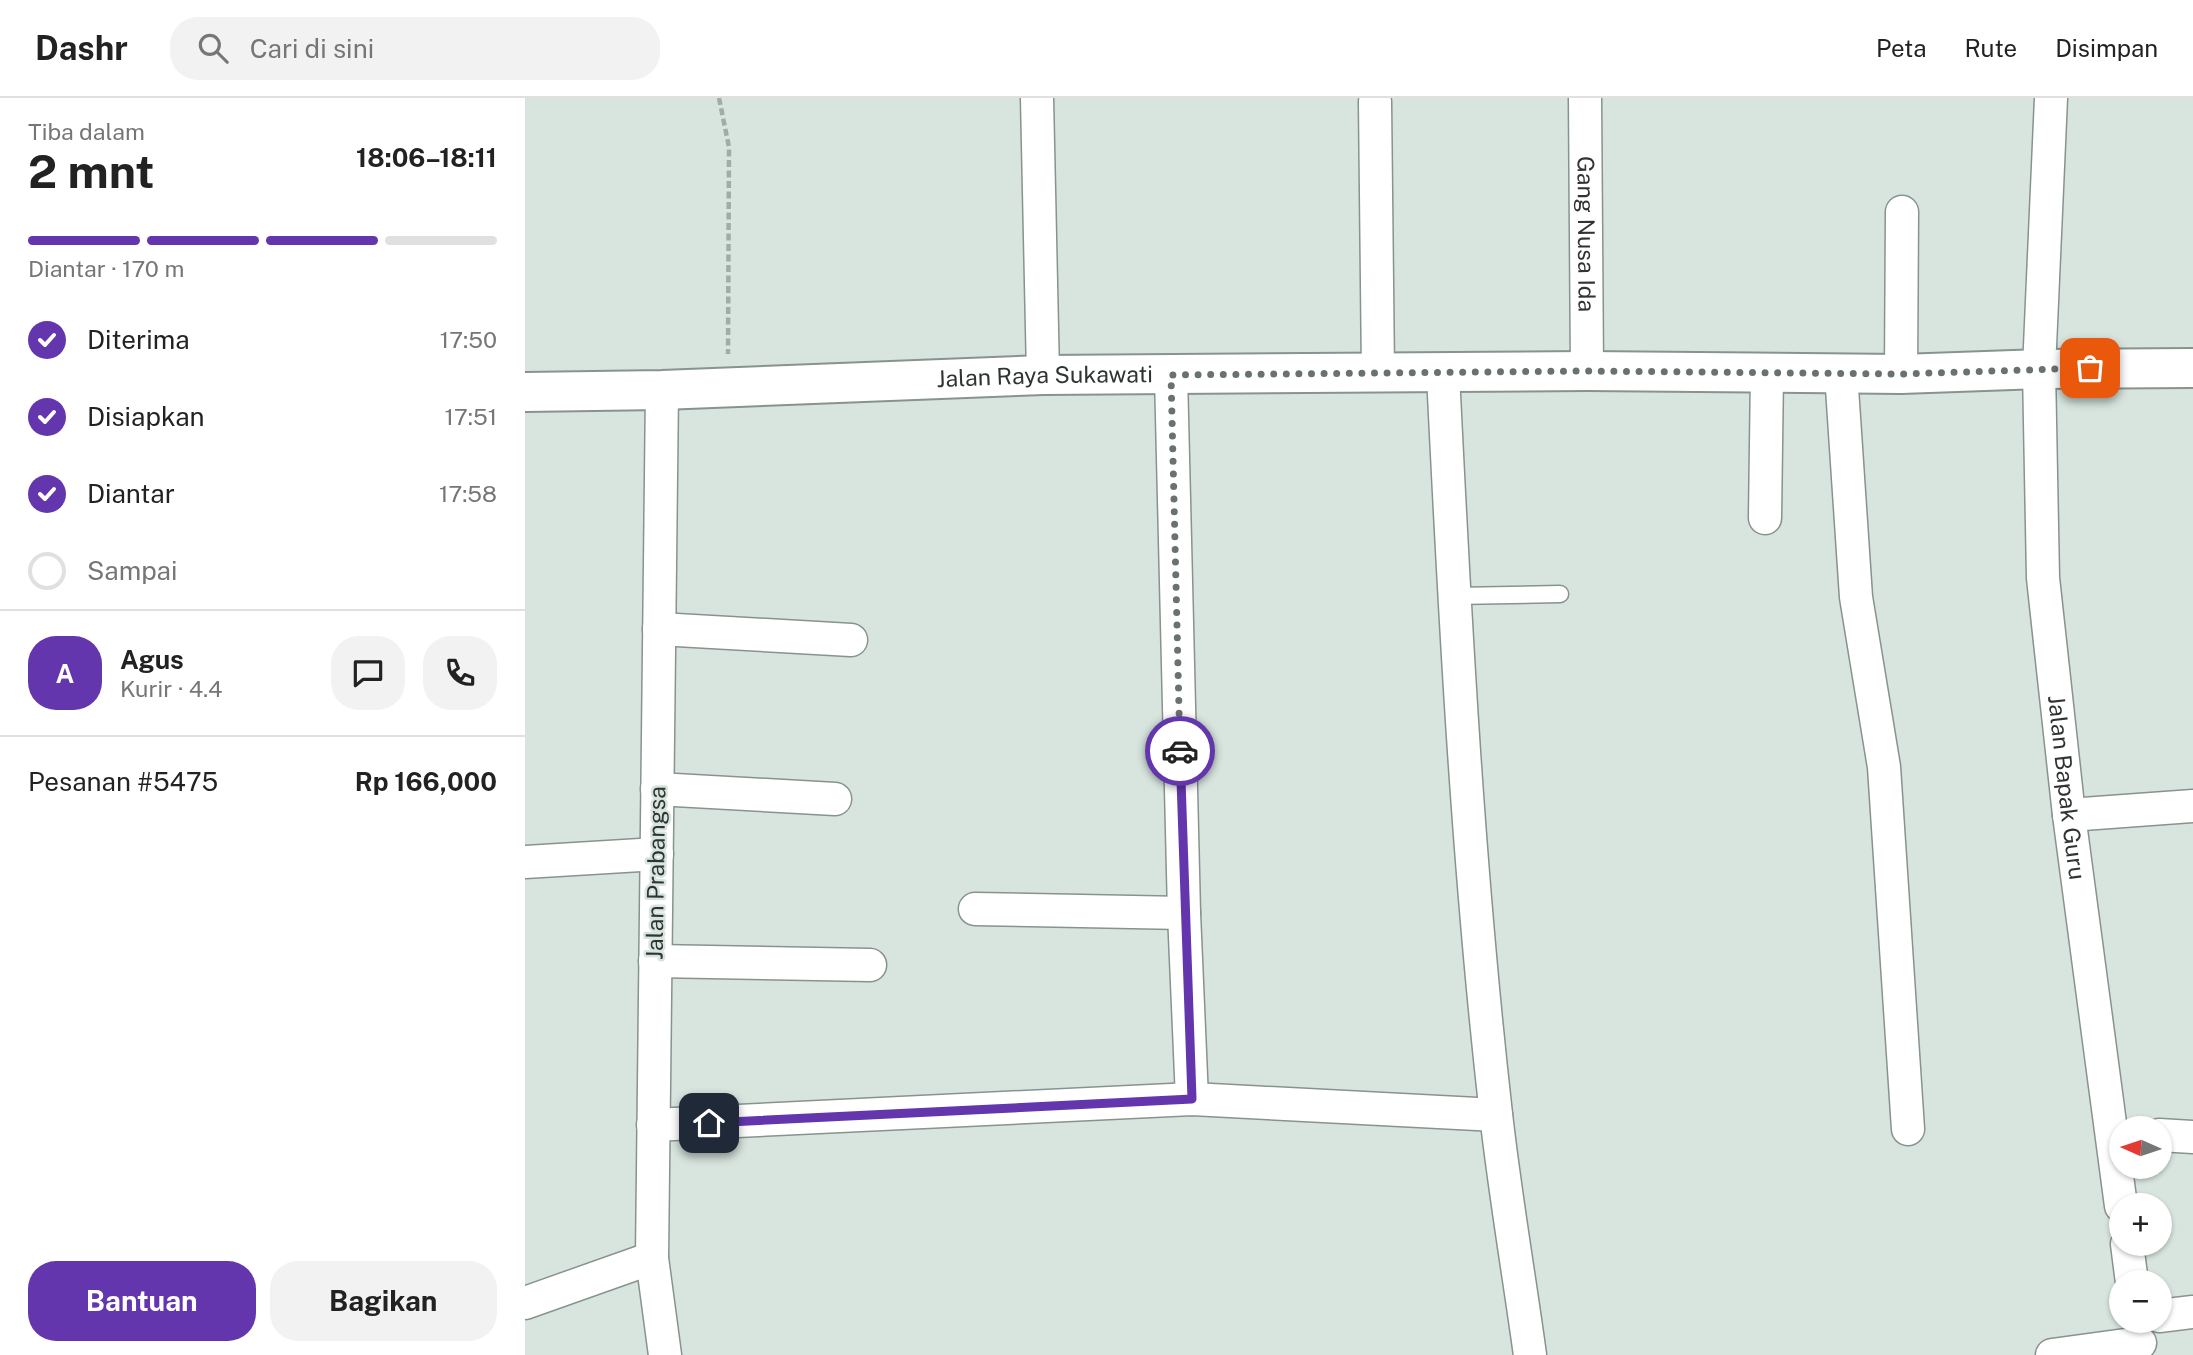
<!DOCTYPE html>
<html lang="id">
<meta charset="utf-8">
<style>
body{margin:0;font-family:"Public Sans",sans-serif;background:#f2f2f2;color:#222;height:100vh;display:flex;flex-direction:column;font-size:26px;white-space:nowrap}
*{box-sizing:border-box;margin:0}
p{font-size:23px;color:#767676}
.icon{flex:none;width:38px;height:38px;fill:none;stroke:currentColor;stroke-width:2;stroke-linecap:round;stroke-linejoin:round}
.map{position:relative;flex:1;overflow:hidden}
.side{display:flex;flex-direction:column;background:#fff;width:525px}
.side>*{flex:none}
.needle{width:46px;rotate:273deg}
.controls{position:absolute;left:1584px;top:1018px;display:grid;gap:14px}
.controls a{display:grid;place-items:center;width:63px;height:63px;border-radius:50%;background:#fff;box-shadow:0 2px 5px #0004;font-size:35px}
.pin{position:absolute;display:grid;place-items:center;width:60px;height:60px;color:#fff;margin:-30px;border-radius:14px;box-shadow:0 4px 10px #0006}
.courier{position:absolute;display:grid;place-items:center;width:70px;height:70px;margin:-35px;border:5px solid #6336ae;border-radius:50%;background:#fff;color:#222;box-shadow:0 2px 9px #0007}
.overview em{font-style:normal;font-weight:700}
.overview div{display:flex;flex-direction:column-reverse}
.overview{display:flex;align-items:center;justify-content:space-between;height:119px;padding:0 28px}
h1{font-size:46px;font-weight:700;line-height:52px}
.bar{display:grid;grid-template-columns:repeat(4,1fr);gap:10px 7px;align-content:center;height:84px;padding:0 28px}
.bar i{height:9px;border-radius:5px;background:#e0e0e0}
.bar .selected{background:#6336ae}
.bar p{grid-column:span 4}
.line{display:flex;align-items:center;gap:18px;padding:0 28px;border-top:2px solid #e0e0e0}
.line div{flex:1}
.round{display:grid;place-items:center;flex:none;width:74px;height:74px;border-radius:28px;background:#f2f2f2}
ol{padding:0 28px;list-style:none}
li{display:flex;align-items:center;gap:21px;height:77px}
li p{margin-inline-start:auto}
li .icon{padding:7px;border-radius:50%;background:#6336ae;color:#fff;stroke-width:4}
li:last-child{color:#767676}
li i{width:38px;height:38px;border:4px solid #e0e0e0;border-radius:50%}
.cta{display:flex;gap:14px;margin-top:auto;padding:14px 28px}
.cta a{flex:1;height:80px;border-radius:28px;background:#6336ae;color:#fff;font-size:28px;font-weight:700;line-height:80px;text-align:center}
.cta a+a{background:#f2f2f2;color:#222}
header{display:flex;align-items:center;gap:42px;box-sizing:border-box;height:98px;padding:0 35px;background:#fff;border-bottom:2px solid #e0e0e0}
header strong{font-size:33px}
nav{display:flex;gap:38px;margin-inline-start:auto;font-size:24px}
.search{width:490px;height:63px;background:#f2f2f2;display:flex;align-items:center;gap:18px;box-sizing:border-box;padding:0 24px;border-radius:28px;color:#767676;font-size:26px}
main{display:flex;flex:1;min-height:0}
.map>svg:first-child{display:block}
.lines{fill:none;stroke-linecap:round;stroke-linejoin:round}
.lane-casing{stroke:#87938e;stroke-width:19}
.street-casing{stroke:#87938e;stroke-width:35}
.highway-casing{stroke:#87938e;stroke-width:42}
.path{stroke:#a2aca7;stroke-width:4.5;stroke-dasharray:7 3.5;stroke-linecap:butt}
.lane{stroke:#fff;stroke-width:16}
.street{stroke:#fff;stroke-width:32}
.highway{stroke:#fff;stroke-width:38}
.done{stroke:#6a726f;stroke-width:7;stroke-dasharray:0 12.6}
.route{stroke:#6336ae;stroke-width:9}
.labels{text-anchor:middle;stroke-width:5;stroke-linejoin:round;paint-order:stroke}
.street-label{font-size:23px;fill:#2f3432;stroke:#d8e5df}
</style>
<header>
<strong>Dashr</strong>
<div class="search"><svg class="icon" aria-label="search" viewBox="0 0 24 24"><circle cx="10" cy="10" r="6"/><path d="M15 15l6 6"/></svg>Cari di sini</div>
<nav><a>Peta</a><a>Rute</a><a>Disimpan</a></nav>
</header>
<main>
<section class="side">
<div class="overview"><div><h1>2 mnt</h1><p>Tiba dalam</p></div><em>18:06–18:11</em></div>
<div class="bar"><i class="selected"></i><i class="selected"></i><i class="selected"></i><i></i><p>Diantar · 170 m</p></div>
<ol>
<li><svg class="icon" aria-label="check" viewBox="0 0 24 24"><path d="M5 12l5 5 9-10"/></svg>Diterima<p>17:50</p></li>
<li><svg class="icon" aria-label="check" viewBox="0 0 24 24"><path d="M5 12l5 5 9-10"/></svg>Disiapkan<p>17:51</p></li>
<li><svg class="icon" aria-label="check" viewBox="0 0 24 24"><path d="M5 12l5 5 9-10"/></svg>Diantar<p>17:58</p></li>
<li><i></i>Sampai</li>
</ol>
<div class="line" style="height:126px"><b class="round" style="background:#6336ae;color:#fff">A</b><div><b>Agus</b><p>Kurir · 4.4</p></div><a class="round"><svg class="icon" aria-label="chat" viewBox="0 0 24 24"><path d="M4 5h16v11H9l-5 4z"/></svg></a><a class="round"><svg class="icon" aria-label="phone" viewBox="0 0 24 24"><path d="M5 4h4l2 5-3 2q2 4 5 5l2-3 5 2v4C11 20 4 13 5 4z"/></svg></a></div>
<div class="line" style="height:91px"><div>Pesanan #5475</div><b>Rp 166,000</b></div>
<div class="cta"><a>Bantuan</a><a>Bagikan</a></div>
</section>
<div class="map">
<svg width="1668" height="1257" viewBox="0 0 1668 1257">
<rect width="100%" height="100%" fill="#d8e5df"/>
<g class="lines">
<defs>
<path id="lane" d="M929,498L1035,496"/>
<g id="street">
<path d="M512,0L518,277"/>
<path id="s1" d="M1060,0L1062,273"/>
<path id="s2" d="M1526,0L1514,271L1518,480L1544,717L1596,1108"/>
<path d="M850,4L853,276"/>
<path d="M1316,275L1331,499L1359,669L1383,1031"/>
<path d="M918,276C930,522 943,770 971,1016C980,1096 994,1177 1005,1257"/>
<path d="M1376,276L1377,114"/>
<path d="M646,277L659,815L667,1001"/>
<path d="M137,292L127,1160L140,1257"/>
<path d="M1240,420L1242,274"/>
<path d="M134,531L326,542"/>
<path d="M132,691L310,701"/>
<path d="M1544,717L1668,708"/>
<path d="M0,764L132,756"/>
<path d="M450,811L659,815"/>
<path d="M130,863L345,867"/>
<path d="M128,1027L667,1001L971,1017"/>
<path d="M1634,1037L1668,1039"/>
<path d="M1602,1146L1607,1185"/>
<path d="M0,1205L127,1160"/>
<path d="M1634,1218L1668,1214"/>
<path d="M1527,1257L1615,1245"/>
</g>
<g id="highway">
<path id="s3" d="M0,294L137,292L518,277L1062,273L1376,276L1514,271L1668,270"/>
</g>
</defs>
<!-- lane casing -->
<use href="#lane" class="lane-casing"/>
<!-- street casing -->
<use href="#street" class="street-casing"/>
<!-- highway casing -->
<use href="#highway" class="highway-casing"/>
<!-- path -->
<path class="path" d="M194,0L204,49L203,256"/>
<!-- lane -->
<use href="#lane" class="lane"/>
<!-- street -->
<use href="#street" class="street"/>
<!-- highway -->
<use href="#highway" class="highway"/>
</g>
<g class="lines">
<!-- done -->
<path class="done" d="M655,653L646,277L1062,273L1376,276L1565,270"/>
<!-- route -->
<path class="route" d="M184,1025L667,1001L655,653"/>
</g>
<g class="labels">
<!-- street labels -->
<g class="street-label">
<text dy="8" stroke="none"><textPath href="#s1" startOffset="136">Gang Nusa Ida</textPath></text>
<text dy="8" stroke="none"><textPath href="#s3" startOffset="520">Jalan Raya Sukawati</textPath></text>
<text dy="8" stroke="none"><textPath href="#s2" startOffset="691">Jalan Bapak Guru</textPath></text>
<text transform="translate(131 775) rotate(-89)" y="8">Jalan Prabangsa</text>
</g>
</g>
</svg>
<div class="controls">
<a><svg class="needle" viewBox="-14 -14 28 28"><path d="M0-13l5 13h-10z" fill="#e53935"/><path d="M0 13l5-13h-10z" fill="#767676"/></svg></a>
<a>+</a>
<a>−</a>
</div>
<div class="pin" style="left:1565px;top:270px;background:#ea580c"><svg class="icon" aria-label="bag" viewBox="0 0 24 24"><path d="M5 8h14l-1 12H6zM9 8a3 3 0 0 1 6 0"/></svg></div>
<div class="pin" style="left:184px;top:1025px;background:#1f2937"><svg class="icon" aria-label="home" viewBox="0 0 24 24"><path d="M3 11l9-7 9 7M6 9v11h12V9"/></svg></div>
<div class="courier" style="left:655px;top:653px"><svg class="icon" aria-label="car" viewBox="0 0 24 24"><path d="M5 17H2v-5l4-1 3-4h7l3 4 3 1v5h-3M9 17h6M6 11h13"/><circle cx="7" cy="17" r="2"/><circle cx="17" cy="17" r="2"/></svg></div>
</div>
</main>
